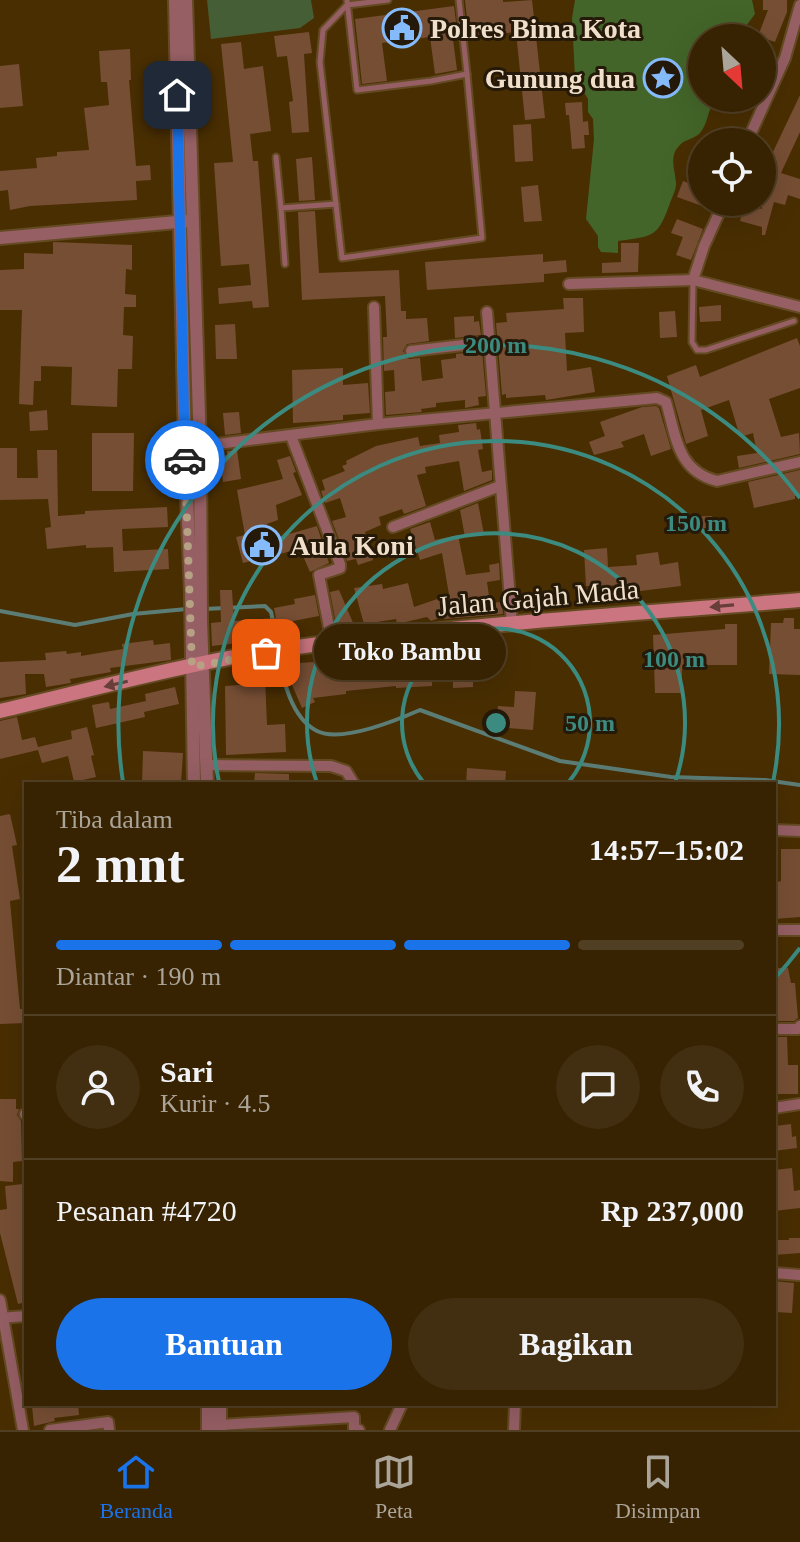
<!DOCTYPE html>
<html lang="id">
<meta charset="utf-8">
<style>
body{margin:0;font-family:Georgia,serif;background:#422f11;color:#f1f3f6;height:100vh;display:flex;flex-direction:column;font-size:30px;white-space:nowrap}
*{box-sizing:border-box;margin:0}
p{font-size:26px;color:#aaa499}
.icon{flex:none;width:44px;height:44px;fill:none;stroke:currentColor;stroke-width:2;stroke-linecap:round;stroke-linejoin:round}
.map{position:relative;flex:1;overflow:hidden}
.details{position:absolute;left:24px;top:782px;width:752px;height:624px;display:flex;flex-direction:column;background:#372202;border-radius:0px;box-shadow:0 8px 32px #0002,0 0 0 2px #513f24}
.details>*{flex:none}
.needle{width:52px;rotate:154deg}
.buttons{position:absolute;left:688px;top:24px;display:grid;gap:16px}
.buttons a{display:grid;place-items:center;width:88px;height:88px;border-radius:50%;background:#372202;box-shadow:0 8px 32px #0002,0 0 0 2px #513f24;font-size:40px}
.pin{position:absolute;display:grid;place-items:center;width:68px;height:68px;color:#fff;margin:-34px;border-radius:16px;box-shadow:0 4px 12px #0006}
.courier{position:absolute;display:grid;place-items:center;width:80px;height:80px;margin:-40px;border:6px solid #1a73e8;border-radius:50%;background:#fff;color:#222;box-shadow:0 2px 10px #0007}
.bubble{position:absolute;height:56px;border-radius:28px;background:#372202;box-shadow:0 8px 32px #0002,0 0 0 2px #513f24;font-size:26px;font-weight:600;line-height:56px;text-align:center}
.headline em{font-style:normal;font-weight:600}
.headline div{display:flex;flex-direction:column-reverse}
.headline{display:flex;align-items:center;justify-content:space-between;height:136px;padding:0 32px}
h1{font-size:52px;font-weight:600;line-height:60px}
.bar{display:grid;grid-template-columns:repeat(4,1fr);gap:12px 8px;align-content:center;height:96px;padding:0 32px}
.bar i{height:10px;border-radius:6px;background:#513f24}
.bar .current{background:#1a73e8}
.bar p{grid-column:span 4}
.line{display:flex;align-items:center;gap:20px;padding:0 32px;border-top:2px solid #513f24}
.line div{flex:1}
.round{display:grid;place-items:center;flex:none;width:84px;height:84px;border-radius:42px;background:#422f11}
.action{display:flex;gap:16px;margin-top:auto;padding:16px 32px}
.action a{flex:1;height:92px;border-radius:48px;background:#1a73e8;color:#fff;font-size:32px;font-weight:600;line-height:92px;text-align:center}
.action a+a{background:#422f11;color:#f1f3f6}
.tab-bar{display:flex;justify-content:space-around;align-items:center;height:112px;border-top:2px solid #513f24;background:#372202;font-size:22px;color:#aaa499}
.tab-bar a{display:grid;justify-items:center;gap:4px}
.tab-bar .current{color:#1a73e8}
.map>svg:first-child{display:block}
.green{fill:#465e35}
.forest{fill:#436529}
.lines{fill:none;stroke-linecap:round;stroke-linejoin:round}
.stream{stroke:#5b7d76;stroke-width:4}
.building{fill:#764e34}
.service-casing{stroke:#644a22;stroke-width:9}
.minor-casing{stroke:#644a22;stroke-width:14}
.tertiary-casing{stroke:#644a22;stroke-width:16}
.secondary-casing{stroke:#644a22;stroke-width:18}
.service{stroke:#955f64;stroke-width:5}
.minor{stroke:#955f64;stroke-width:10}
.tertiary{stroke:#955f64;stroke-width:12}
.secondary{stroke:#ca757f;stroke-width:14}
.oneway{fill:#673e38}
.done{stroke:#b6a184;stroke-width:8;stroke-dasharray:0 14.4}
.route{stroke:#1a73e8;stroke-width:10}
.ring{fill:none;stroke:#3c8b80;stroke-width:4}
.labels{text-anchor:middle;stroke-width:6;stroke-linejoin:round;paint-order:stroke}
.poi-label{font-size:28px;font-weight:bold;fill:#f0dfca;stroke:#251909;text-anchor:start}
.street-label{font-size:28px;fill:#f0dfca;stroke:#251909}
.centre{fill:#3c8b80;stroke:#251909;stroke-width:4}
.ring-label{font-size:24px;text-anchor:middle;font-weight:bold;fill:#3c8b80;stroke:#251909;stroke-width:6;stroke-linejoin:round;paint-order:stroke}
</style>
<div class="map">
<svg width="800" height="1430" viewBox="0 0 800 1430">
<rect width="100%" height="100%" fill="#492e02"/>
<!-- green -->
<path class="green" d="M207,0H311L314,18L300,28L211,39Z"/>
<!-- forest -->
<path class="forest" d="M575,0H752L755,14L737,38H702V98H722C705,105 711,120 700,133C695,139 684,139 679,146C669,156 675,170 676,182C677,189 671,199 669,206C657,239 651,236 618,241V253L601,252L598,247V236L586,219L594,139L593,119L588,112V99L575,78L572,18Z"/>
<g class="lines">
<!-- stream -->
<g class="stream">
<path d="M204,609L265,606L271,612L273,621"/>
<path d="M0,611L75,625L133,614L187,609"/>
<path d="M278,654C283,679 291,718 317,731C341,743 397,720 420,710L560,761L671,777L765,780L800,785"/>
</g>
</g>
<!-- building -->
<g class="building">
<path d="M465,0H503V2L532,0L545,118L525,120L516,32L469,37Z"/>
<path d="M763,0H787V12L775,42L758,36L768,10H763Z"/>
<path d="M454,6L458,38L453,39L457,70L435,74L430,37L382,43L387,81L362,84L355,19Z"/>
<path d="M309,32L312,53L304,54L309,132L292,133L289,102L293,101L287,56L277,57L274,36Z"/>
<path d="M241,42L244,69L263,66L271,131L250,134L253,161H258L269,307L253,308L252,301L219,304L218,288L251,285L249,264L221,266L214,163L233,162L221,44Z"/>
<path d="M130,49L131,80H129L136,166L150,165L151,180L136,181L137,200L30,206L10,210L8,190L0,191V171L37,168L36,158L57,156V152L89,150L84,108L109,105L107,82H101L99,51Z"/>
<path d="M19,64L23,106L0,108V66Z"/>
<path d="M800,95V132L781,173L800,179V199L788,195L785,205L774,202L765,235H762V227L740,221L745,204L762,209V175Z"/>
<path d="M582,102L583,122L588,121L589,135H584L585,148L572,149L569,115H566L565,103Z"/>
<path d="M531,124L533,161L515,162L513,125Z"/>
<path d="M312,157L315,200L299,201L296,159Z"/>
<path d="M683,181L702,188V206L677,197Z"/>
<path d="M538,185L542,221L524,222L521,187Z"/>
<path d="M315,211L319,273L399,270L401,311H406V319L427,318L429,341L407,344L403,351L409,359L420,358L422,381L443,378L441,360L456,358V354L482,351L486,396L478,397L479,405L465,408V400L436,403V407L421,409L422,412L386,415L385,392L395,391L394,370L384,371L383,337H387L385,296L302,300L298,212Z"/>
<path d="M677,219L703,229L691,260L676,255L683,237L671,233Z"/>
<path d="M53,242L132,245V270L126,269L125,294L136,295V307H124L123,335L133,336L132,369H118L117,407L71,405L72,367L41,366V381H34L33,405L19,404L22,310H0V270L24,269V253L53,254Z"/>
<path d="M621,243H639L638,272L602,273V263L621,262Z"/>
<path d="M543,254V262L566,260L567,272L544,274V282L427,290L425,262Z"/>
<path d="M563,298H583L584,332L565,333L567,371L591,367L595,392L546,400L545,395L506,398V394L502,395L496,323L507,322L506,313L564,309Z"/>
<path d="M721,305V321L700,322L699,307Z"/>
<path d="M675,311L677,337L660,338L659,312Z"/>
<path d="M474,316V322L479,321L481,335L455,338L454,317Z"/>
<path d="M235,324L237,359H216L215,325Z"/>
<path d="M797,338L800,346V388L769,399L781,437L799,433L800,454L739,468L737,456L757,453L753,433L740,437L729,400L701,410L708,436L686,444L667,376L696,365L700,377Z"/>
<path d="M343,368V385L368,383L370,413L343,415V420L293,423L292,370Z"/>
<path d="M656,406L659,408L671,449L651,456L644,434L621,442L624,447L594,455L589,442L605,436L600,422L642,407Z"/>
<path d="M47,410L48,430L30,431L29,412Z"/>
<path d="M239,412L241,433L225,435L223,413Z"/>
<path d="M476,423L477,430L480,429L483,449L478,450L482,472L492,470V480L464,491L459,461L425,467L426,473L417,475L426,506L404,514L402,509L379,517L381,525L365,532L373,560L358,565L356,559L347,561L332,521L346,517L340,498L325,503L321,491L325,490L322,480L345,471L342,466L347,464L346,461L376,446L418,437L420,446L440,443L439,435L459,432L458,425Z"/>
<path d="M92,433H134L133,491H92Z"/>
<path d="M0,448H17V478H38L37,450H57L58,516L85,514V511L167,507L168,527L122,529L123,551L168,549L169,569L114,572L113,547L86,548V545L47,549L45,528L51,527L48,499L0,500Z"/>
<path d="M237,450L241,479L223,482L220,456L227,455V451Z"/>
<path d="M290,456L296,472L293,473L302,495L276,505L278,520L267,524L272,539L317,526L329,563L310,572L300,549L243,563L236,537L245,535L237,490L283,479L277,460Z"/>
<path d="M800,470V495L795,496V499L754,508L748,482Z"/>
<path d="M478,503L484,534L465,537L460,510Z"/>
<path d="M712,516V528L683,529L682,517Z"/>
<path d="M430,522L435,540L458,535L466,575L490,572L489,565L499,563L500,580L487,582L490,603L502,602L503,614L444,619V616L431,621L427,617L397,624L396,619L364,624L354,588L382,584L383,589L408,583L414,607L449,595L442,553L420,560L410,529Z"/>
<path d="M607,548L608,567L637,565L636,555L658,552L660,565L678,562L681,586L640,591L639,585L586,586L584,550Z"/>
<path d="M220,590H232L234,621L276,618L274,608L295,604L294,599L315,595L319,616L293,621L296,636L212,646L211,623L221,622Z"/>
<path d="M339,590L354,625L337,629L330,592Z"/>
<path d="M784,618H794V629H800V675L769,674L771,623H783Z"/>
<path d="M725,624H737V665H682V693H655L653,635L725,629Z"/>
<path d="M153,640L154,645L170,643L171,660L110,668L111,672L70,679L71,683L46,687L44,674H25L26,694L0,698V662L46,660L45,653L66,651L67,654L81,652V656L123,649L122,644Z"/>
<path d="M432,641H445V648L476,647L477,672H473V687L453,688V678H432V686L396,688V686L346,691V694L313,698L315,702L302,708L282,662L295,657L298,663L347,660L346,652L358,651L359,663L395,661L393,645L406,644V650L433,648Z"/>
<path d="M265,677L267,725L285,724L286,752L226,755L225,686L253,684V678Z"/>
<path d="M175,687L179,704L144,712L145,717L96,728L92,705L109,702L110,709L146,701L145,694Z"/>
<path d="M515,691L536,692L533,730L496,727L498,706L514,707Z"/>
<path d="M17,717L22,740L35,737L38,747L72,739L71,731L87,727L94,755L91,756L96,777L74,782L68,756L42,763L38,750L0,759V721Z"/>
<path d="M143,751L183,753L181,784H142Z"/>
<path d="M467,768L506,771L505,784H466Z"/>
<path d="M255,773L289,774V784H254Z"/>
<path d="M10,814L17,845L12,846L20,899L10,901L20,1009H25L26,1023L0,1024V816Z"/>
<path d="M781,849H800V917L775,919L774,915V883L781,881Z"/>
<path d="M774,968H788L791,983H795L798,1018L794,1021H774Z"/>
<path d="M774,1037H787L788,1065H798V1094H778V1063H774Z"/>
<path d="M0,1099H16V1109H19L17,1115L21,1121L22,1161L13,1162V1182L0,1181Z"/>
<path d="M791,1124L792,1137L796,1136L797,1148L774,1151V1140L777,1139L775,1126Z"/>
<path d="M792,1168L794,1191L800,1190V1208L774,1211V1170Z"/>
<path d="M23,1184L26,1302L18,1304L0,1233V1210L7,1209L5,1186Z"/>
<path d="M789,1238H800V1253L774,1255V1240H789Z"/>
<path d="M774,1281L794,1283L792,1313L774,1312Z"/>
<path d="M50,1404H78L79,1415L54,1418L55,1421L34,1426L32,1406Z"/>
</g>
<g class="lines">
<defs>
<g id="service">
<path d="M347,0L357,90L431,81L467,74L459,0"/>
<path d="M388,0L347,5L323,30L320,62L342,258L482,238L467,74"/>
<path d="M276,157L281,208"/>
<path d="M285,264L281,208L336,204"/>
<path d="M693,282L692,342L697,350H706L794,321"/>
</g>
<g id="minor">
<path d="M747,142L785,58L800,5"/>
<path d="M724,202L704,246L693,280L800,307"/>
<path d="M569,284L693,280"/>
<path d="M374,307L378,424"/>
<path d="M487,312L512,624"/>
<path d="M411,351L489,342"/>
<path d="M291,436L340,564V568L319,575L332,643"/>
<path d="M185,448L378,424L657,398L666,402C676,436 677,471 717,481L800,462"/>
<path d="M393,527L500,486"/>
<path d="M207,765L331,766L346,771L354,784"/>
<path d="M774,830L800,831"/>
<path d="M774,930H800"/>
<path d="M774,1029H798L800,1026"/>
<path d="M774,1108L800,1104"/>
<path d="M25,1114H26"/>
<path d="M774,1273L800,1275"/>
<path d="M0,1300L23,1430"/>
<path d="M0,1318L26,1316"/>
<path d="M220,1425L354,1417V1428L359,1430"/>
<path d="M50,1430L108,1422L109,1430"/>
<path d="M390,1430L402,1404"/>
<path d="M514,1430L515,1404"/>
</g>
<g id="tertiary">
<path d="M175,0L185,448L191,593L194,784"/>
<path d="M186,0L200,448L201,621L207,784"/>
<path d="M0,238L188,221"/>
<path d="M208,1404V1430"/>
<path d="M220,1404V1430"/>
</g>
<path id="secondary" d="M0,711C98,688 197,660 297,647C464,624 633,614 800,600"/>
</defs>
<!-- service casing -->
<use href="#service" class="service-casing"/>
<!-- minor casing -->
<use href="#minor" class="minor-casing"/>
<!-- tertiary casing -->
<use href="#tertiary" class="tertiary-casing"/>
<!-- secondary casing -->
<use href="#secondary" class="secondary-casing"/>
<!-- service -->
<use href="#service" class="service"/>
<!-- minor -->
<use href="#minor" class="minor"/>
<!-- tertiary -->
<use href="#tertiary" class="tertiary"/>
<!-- secondary -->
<use href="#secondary" class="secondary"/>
</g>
<!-- one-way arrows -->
<defs><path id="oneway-solid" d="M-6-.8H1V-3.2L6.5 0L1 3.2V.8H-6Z" transform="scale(2)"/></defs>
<g class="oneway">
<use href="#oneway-solid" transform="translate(722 606) rotate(175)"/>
<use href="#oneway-solid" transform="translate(116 684) rotate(167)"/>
</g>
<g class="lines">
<!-- done -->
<path class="done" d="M185,460L192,667L266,653"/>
<!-- route -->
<path class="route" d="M177,95L185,460"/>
</g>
<!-- distance rings -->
<g class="ring">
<path d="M424 783A94 94 0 1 1 568 783"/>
<path d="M317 783A189 189 0 1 1 675 783"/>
<path d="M219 782A283 283 0 1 1 773 782"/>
<path d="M800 948A378 378 0 0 1 775 978M123 782A378 378 0 0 1 800 498"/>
</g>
<!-- icons -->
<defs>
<symbol id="civic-ring" viewBox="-11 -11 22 22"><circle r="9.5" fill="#251909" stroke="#85bbfb" stroke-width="1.5"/><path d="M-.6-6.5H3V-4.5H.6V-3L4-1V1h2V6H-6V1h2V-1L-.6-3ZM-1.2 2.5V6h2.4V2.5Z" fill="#85bbfb"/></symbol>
<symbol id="sight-ring" viewBox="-11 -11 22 22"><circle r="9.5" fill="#251909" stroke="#85bbfb" stroke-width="1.5"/><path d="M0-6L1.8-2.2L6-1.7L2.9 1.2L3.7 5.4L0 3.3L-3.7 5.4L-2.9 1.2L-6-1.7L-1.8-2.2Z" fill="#85bbfb"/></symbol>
</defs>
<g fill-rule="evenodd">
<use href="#civic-ring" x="380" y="6" width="44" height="44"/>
<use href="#sight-ring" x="641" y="56" width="44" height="44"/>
<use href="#civic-ring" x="240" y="523" width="44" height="44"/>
</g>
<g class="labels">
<!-- poi labels -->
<g class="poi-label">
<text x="430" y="38">Polres Bima Kota</text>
<text x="635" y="88" text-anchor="end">Gunung dua</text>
<text x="290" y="555">Aula Koni</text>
</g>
<!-- street labels -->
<g class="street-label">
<text transform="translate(538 597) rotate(-5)" y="10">Jalan Gajah Mada</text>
</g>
</g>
<circle cx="496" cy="723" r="12" class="centre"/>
<g class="ring-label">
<text x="496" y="353">200 m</text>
<text x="696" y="531">150 m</text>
<text x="674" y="667">100 m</text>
<text x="590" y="731">50 m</text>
</g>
</svg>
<div class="buttons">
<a><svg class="needle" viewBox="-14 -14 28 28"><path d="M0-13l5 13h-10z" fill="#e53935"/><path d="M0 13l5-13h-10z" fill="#aaa499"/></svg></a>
<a><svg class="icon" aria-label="locate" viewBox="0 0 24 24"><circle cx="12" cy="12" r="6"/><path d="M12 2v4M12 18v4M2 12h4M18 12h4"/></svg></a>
</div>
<div class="pin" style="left:266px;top:653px;background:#ea580c"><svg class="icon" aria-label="bag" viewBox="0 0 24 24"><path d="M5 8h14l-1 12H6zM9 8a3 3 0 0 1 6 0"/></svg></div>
<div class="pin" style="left:177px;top:95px;background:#1f2937"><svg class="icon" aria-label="home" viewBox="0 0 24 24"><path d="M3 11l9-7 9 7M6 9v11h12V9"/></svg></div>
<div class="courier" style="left:185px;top:460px"><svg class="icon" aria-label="car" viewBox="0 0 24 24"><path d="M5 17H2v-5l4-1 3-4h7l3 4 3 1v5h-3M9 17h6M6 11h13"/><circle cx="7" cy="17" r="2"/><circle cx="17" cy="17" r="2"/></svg></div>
<div class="bubble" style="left:314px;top:624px;width:192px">Toko Bambu</div>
<section class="details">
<div class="headline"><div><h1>2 mnt</h1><p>Tiba dalam</p></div><em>14:57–15:02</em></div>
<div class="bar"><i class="current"></i><i class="current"></i><i class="current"></i><i></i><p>Diantar · 190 m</p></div>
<div class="line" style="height:144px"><a class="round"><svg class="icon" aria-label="person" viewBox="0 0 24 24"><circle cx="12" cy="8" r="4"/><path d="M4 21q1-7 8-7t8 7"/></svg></a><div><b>Sari</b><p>Kurir · 4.5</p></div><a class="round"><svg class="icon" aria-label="chat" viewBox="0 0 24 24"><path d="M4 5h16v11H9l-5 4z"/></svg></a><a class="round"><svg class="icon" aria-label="phone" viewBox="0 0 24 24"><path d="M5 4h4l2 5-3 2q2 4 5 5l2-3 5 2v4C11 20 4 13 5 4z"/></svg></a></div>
<div class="line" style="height:104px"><div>Pesanan #4720</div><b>Rp 237,000</b></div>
<div class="action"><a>Bantuan</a><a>Bagikan</a></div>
</section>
</div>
<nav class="tab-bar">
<a class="current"><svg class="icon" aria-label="home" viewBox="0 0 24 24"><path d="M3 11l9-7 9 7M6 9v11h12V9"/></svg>Beranda</a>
<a><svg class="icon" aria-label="map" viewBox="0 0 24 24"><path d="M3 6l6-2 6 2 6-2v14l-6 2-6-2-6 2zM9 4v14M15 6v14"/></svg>Peta</a>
<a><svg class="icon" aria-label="saved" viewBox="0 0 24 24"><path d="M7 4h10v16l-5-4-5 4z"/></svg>Disimpan</a>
</nav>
